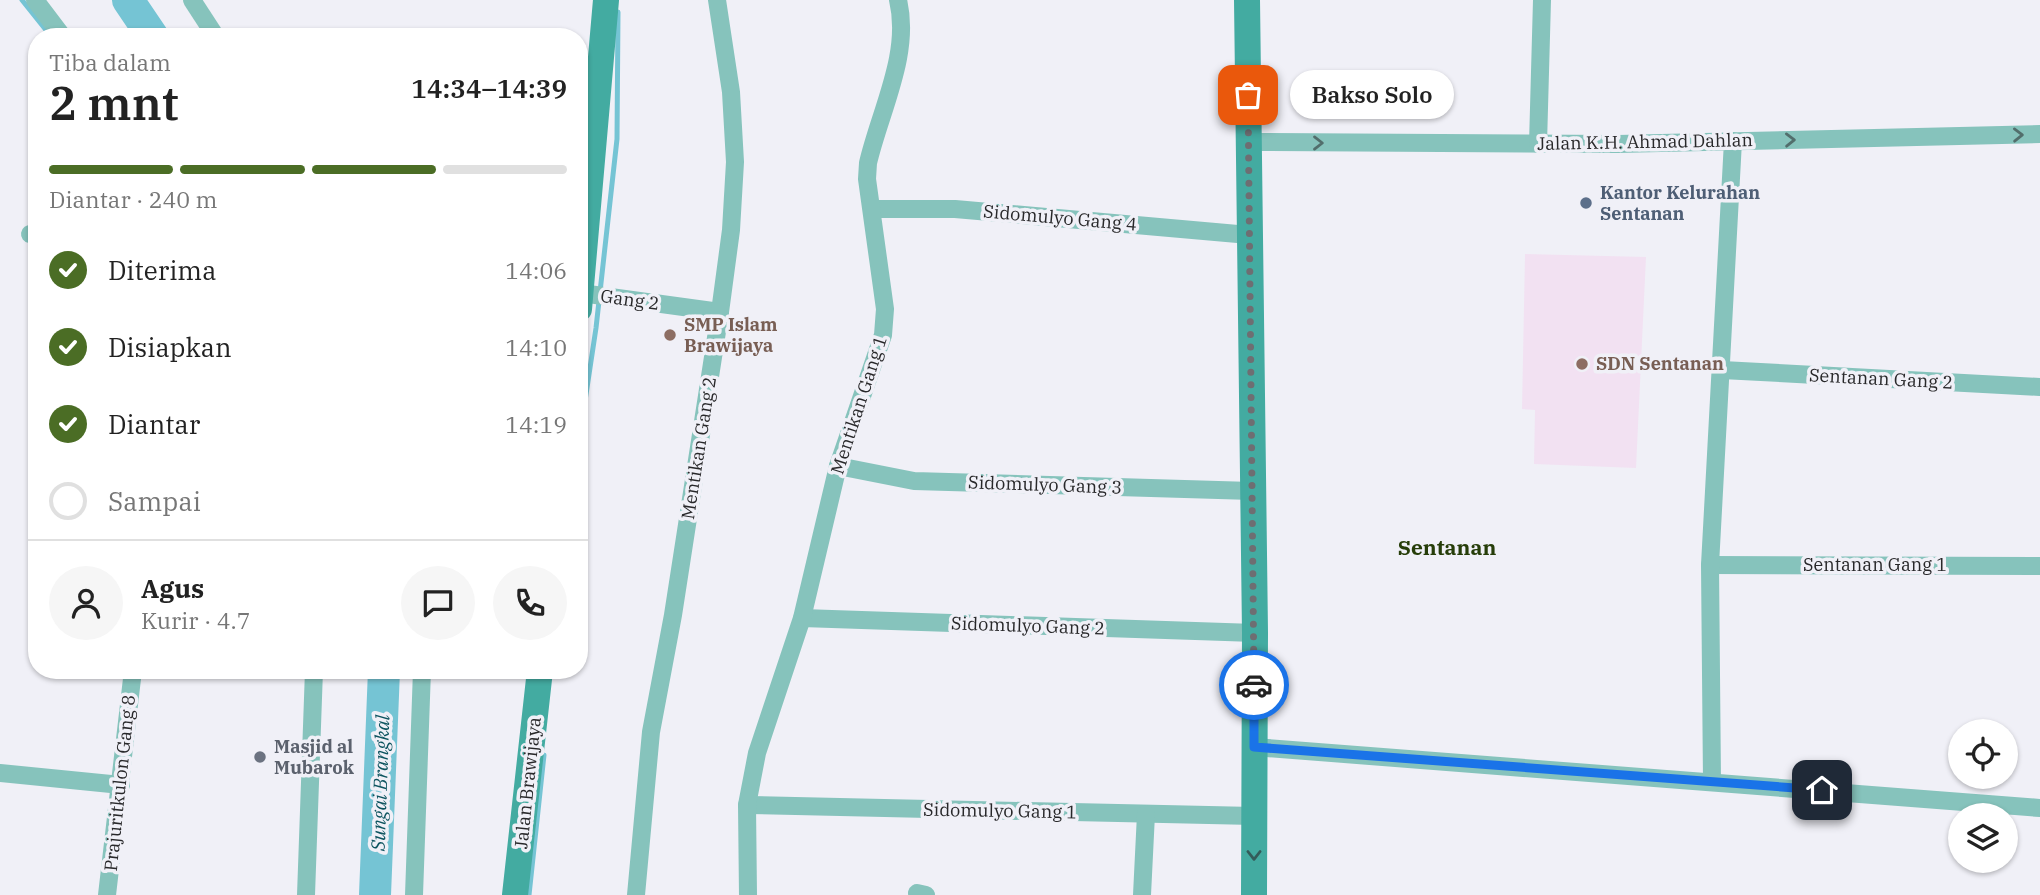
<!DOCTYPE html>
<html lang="id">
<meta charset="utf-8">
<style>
body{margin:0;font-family:"IBM Plex Serif",serif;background:#f6f6f6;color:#222;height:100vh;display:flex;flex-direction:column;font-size:26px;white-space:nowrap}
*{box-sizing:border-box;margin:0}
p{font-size:23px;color:#767676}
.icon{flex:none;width:38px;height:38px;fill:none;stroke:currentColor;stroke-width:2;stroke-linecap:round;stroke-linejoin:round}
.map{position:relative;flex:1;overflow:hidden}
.panel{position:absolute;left:28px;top:28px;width:560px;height:651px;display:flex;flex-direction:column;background:#fff;border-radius:28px;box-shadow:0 2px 5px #0004}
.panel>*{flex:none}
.fabs{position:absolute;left:1948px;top:719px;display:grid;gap:14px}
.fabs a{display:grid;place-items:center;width:70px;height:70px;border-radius:50%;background:#fff;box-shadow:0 2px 5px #0004;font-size:35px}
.pin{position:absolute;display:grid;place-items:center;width:60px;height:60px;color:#fff;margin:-30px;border-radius:14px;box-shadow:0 4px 10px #0006}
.courier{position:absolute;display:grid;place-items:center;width:70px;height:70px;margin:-35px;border:5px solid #1a73e8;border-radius:50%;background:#fff;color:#222;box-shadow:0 2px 9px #0007}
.bubble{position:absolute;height:49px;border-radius:24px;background:#fff;box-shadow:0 2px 5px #0004;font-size:23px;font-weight:600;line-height:49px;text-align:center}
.head em{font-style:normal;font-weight:600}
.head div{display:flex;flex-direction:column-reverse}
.head{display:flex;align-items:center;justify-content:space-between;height:119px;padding:0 21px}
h1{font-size:46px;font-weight:600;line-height:52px}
.bar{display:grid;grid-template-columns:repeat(4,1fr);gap:10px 7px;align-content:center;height:84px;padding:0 21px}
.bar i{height:9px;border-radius:5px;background:#e0e0e0}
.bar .active{background:#4b6d25}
.bar p{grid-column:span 4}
.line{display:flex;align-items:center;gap:18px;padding:0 21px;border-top:2px solid #e0e0e0}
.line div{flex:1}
.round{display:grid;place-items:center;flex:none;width:74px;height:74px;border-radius:37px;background:#f6f6f6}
ol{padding:0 21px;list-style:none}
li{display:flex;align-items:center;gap:21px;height:77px}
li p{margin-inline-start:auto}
li .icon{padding:7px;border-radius:50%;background:#4b6d25;color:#fff;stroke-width:4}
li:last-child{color:#767676}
li i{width:38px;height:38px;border:4px solid #e0e0e0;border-radius:50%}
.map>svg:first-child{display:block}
.education{fill:#f2e1f2}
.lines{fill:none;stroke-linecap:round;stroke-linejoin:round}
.stream{stroke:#75c4d4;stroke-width:5}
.river{stroke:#75c4d4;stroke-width:32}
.minor{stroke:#86c3bc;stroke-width:18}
.secondary{stroke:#43aba1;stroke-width:26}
.oneway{stroke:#526e6c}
.oneway2{stroke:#335c5a}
.done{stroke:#6e6e72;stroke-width:7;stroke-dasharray:0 12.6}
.route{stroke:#1a73e8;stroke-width:9}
.service-dot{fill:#5c6f8a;stroke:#f0f0f7;stroke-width:2.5}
.education-dot{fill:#8d6e63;stroke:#f0f0f7;stroke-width:2.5}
.worship-dot{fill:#6b7280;stroke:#f0f0f7;stroke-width:2.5}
.labels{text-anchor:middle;stroke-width:7;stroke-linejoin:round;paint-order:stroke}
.street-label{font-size:18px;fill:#28282a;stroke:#f0f0f7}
.service-label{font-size:18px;font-weight:bold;fill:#4e5e75;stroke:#f0f0f7;text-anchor:start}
.education-label{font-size:18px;font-weight:bold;fill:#785e54;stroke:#f0f0f7;text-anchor:start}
.worship-label{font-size:18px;font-weight:bold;fill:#5b616d;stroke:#f0f0f7;text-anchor:start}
.water-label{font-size:19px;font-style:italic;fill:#0d545f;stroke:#f0f0f7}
.quarter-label{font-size:21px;font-weight:bold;fill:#263d09;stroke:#f0f0f7}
</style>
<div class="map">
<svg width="2040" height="895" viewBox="0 0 2040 895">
<rect width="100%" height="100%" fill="#f0f0f7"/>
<!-- education -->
<path class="education" d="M1525,254L1646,257L1636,468L1534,464L1535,410L1522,409Z"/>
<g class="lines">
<!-- stream -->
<g class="stream">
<path d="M22,0L46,30"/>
<path d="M579,441L596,328L617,139L618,12"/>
<path d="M529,895L544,755"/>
</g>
<!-- river -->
<g class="river">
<path d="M128,0L153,37"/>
<path d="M375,895L384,670"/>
</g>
<!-- minor -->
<g class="minor">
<path d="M35,0L63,37"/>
<path d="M192,0L216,37"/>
<path d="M1249,142L1618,144L2040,134"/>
<path d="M1538,144L1542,0"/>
<path d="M872,209H955L1249,235"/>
<path d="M30,234L37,235"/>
<path d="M581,293L720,312"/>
<path d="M1722,370L2040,387"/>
<path d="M838,466L914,481L1252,491"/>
<path d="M1710,565L2040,566"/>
<path d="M802,618L1255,633"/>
<path d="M1254,747L2040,808"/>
<path d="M0,773L121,785"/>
<path d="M1712,782L1710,565L1733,141"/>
<path d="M747,805L1254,816"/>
<path d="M917,893L926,895"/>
<path d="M107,895L133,670"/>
<path d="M306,895L314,670"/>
<path d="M414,895L422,670"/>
<path d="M636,895L651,732L673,615L720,312L731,230L735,162L731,92L717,0"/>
<path d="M748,895L747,805L757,753L802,618L838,466L883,335L885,309L867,179L868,163C880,111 911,54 898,0"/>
<path d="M1142,895L1146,814"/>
</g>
<!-- secondary -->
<g class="secondary">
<path d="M1247,0L1255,633L1254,895"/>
<path d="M579,309L606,0"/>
<path d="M515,895L540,670"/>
</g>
</g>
<!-- one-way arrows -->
<defs><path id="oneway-chevron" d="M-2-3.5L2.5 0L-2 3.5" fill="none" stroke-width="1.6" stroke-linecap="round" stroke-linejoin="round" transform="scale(1.75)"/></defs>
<g class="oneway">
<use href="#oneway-chevron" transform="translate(2018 135) rotate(-1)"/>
<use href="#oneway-chevron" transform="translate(1790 140) rotate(-1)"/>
<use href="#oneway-chevron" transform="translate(1318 143)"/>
</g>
<use class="oneway2" href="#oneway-chevron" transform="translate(1254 855) rotate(90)"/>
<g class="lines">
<!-- done -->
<path class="done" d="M1248,95L1254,685"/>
<!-- route -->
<path class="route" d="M1254,685V747L1822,790"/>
</g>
<!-- markers -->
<circle class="service-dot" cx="1586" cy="203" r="7"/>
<g class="education-dot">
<circle cx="670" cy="335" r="7"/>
<circle cx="1582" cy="364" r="7"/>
</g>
<circle class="worship-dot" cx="260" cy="757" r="7"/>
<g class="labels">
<!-- street labels -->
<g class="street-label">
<text transform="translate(1645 142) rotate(-1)" y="6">Jalan K.H. Ahmad Dahlan</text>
<text transform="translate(1060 218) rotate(5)" y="6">Sidomulyo Gang 4</text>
<text transform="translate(630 300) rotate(8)" y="6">Gang 2</text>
<text transform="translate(1881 379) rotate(3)" y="6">Sentanan Gang 2</text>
<text transform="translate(859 405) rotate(-72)" y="6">Mentikan Gang 1</text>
<text transform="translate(699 448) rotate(-81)" y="6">Mentikan Gang 2</text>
<text transform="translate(1045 485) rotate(2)" y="6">Sidomulyo Gang 3</text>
<text x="1875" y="571">Sentanan Gang 1</text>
<text transform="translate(1028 626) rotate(2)" y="6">Sidomulyo Gang 2</text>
<text transform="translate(120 783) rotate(-84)" y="6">Prajuritkulon Gang 8</text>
<text transform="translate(528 783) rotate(-84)" y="6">Jalan Brawijaya</text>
<text transform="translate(1000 811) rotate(1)" y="6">Sidomulyo Gang 1</text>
</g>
<!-- service labels -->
<g class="service-label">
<text x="1600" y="199">Kantor Kelurahan<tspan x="1600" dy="21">Sentanan</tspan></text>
</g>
<!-- education labels -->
<g class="education-label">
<text x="684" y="331">SMP Islam<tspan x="684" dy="21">Brawijaya</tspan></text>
<text x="1596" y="370">SDN Sentanan</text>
</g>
<!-- worship labels -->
<g class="worship-label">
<text x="274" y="753">Masjid al<tspan x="274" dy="21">Mubarok</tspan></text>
</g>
<!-- water labels -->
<g class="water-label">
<text transform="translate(380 783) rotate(-88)" y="7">Sungai Brangkal</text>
</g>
<!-- quarter labels -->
<g class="quarter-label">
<text x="1447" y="555">Sentanan</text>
</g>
</g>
</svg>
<div class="fabs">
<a><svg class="icon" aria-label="locate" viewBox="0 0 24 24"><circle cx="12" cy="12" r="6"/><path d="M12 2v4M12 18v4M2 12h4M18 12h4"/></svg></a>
<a><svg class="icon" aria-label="layers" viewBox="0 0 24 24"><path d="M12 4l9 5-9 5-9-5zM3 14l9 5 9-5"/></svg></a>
</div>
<div class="pin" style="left:1248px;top:95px;background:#ea580c"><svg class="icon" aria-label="bag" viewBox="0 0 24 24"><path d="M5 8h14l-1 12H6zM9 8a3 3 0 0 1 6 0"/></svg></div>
<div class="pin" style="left:1822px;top:790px;background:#1f2937"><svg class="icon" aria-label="home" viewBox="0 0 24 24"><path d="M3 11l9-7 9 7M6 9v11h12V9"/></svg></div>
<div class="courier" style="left:1254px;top:685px"><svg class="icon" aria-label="car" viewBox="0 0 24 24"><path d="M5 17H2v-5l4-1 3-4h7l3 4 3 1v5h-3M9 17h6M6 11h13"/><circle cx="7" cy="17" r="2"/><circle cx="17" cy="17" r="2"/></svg></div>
<div class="bubble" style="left:1290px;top:70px;width:164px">Bakso Solo</div>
<section class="panel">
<div class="head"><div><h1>2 mnt</h1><p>Tiba dalam</p></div><em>14:34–14:39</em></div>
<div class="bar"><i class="active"></i><i class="active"></i><i class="active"></i><i></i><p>Diantar · 240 m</p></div>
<ol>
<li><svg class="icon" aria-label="check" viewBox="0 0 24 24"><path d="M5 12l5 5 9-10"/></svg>Diterima<p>14:06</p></li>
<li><svg class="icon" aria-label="check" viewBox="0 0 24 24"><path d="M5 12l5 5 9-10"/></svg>Disiapkan<p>14:10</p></li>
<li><svg class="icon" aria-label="check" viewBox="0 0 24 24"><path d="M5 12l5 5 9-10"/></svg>Diantar<p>14:19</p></li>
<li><i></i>Sampai</li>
</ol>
<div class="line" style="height:126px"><a class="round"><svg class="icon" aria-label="person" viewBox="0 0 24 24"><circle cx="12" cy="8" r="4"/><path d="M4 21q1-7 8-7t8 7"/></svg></a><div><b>Agus</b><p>Kurir · 4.7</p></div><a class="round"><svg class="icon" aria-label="chat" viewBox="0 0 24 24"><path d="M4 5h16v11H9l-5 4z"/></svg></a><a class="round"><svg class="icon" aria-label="phone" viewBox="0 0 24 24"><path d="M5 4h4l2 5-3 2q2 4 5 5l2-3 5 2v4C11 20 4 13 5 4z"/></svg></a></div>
</section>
</div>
